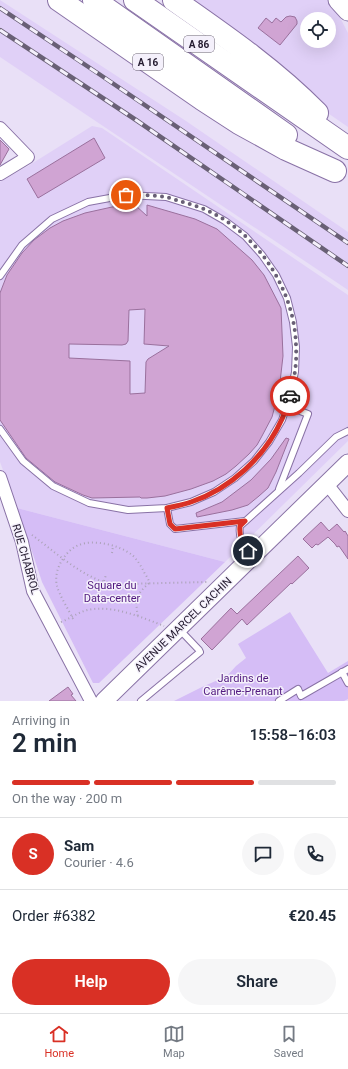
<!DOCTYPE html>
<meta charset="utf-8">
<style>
body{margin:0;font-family:Roboto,sans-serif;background:#f6f6f7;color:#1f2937;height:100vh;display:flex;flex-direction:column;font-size:15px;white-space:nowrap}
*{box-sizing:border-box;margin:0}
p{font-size:13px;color:#747a83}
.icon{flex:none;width:22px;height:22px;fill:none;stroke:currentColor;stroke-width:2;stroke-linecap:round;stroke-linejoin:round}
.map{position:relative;height:701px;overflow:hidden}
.details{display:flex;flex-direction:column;background:#fff;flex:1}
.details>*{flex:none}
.fabs{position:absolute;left:300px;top:12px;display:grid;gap:8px}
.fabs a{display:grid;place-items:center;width:36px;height:36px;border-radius:50%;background:#fff;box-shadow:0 4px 16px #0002;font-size:20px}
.pin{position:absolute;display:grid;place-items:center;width:34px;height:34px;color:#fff;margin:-17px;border:2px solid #fff;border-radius:50%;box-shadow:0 1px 4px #0007}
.courier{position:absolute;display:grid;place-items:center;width:40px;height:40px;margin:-20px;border:3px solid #d93025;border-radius:50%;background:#fff;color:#222;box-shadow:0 1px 5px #0007}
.summary em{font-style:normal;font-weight:600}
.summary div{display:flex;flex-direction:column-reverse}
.summary{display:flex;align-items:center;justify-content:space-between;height:68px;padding:0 12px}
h1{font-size:26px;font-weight:600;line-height:30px}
.bar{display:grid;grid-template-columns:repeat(4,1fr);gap:6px 4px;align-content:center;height:48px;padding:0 12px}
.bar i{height:5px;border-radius:3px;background:#e0e1e3}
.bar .on{background:#d93025}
.bar p{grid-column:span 4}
.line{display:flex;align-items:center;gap:10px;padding:0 12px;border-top:1px solid #e0e1e3}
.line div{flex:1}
.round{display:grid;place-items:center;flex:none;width:42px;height:42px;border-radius:21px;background:#f6f6f7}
.cta{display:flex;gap:8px;margin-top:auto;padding:8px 12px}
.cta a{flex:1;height:46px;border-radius:24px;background:#d93025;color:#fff;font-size:16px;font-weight:600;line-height:46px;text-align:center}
.cta a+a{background:#f6f6f7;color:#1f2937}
.tabs{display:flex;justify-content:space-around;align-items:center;height:56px;border-top:1px solid #e0e1e3;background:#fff;font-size:11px;color:#747a83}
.tabs a{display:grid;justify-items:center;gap:2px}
.tabs .on{color:#d93025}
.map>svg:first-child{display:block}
.built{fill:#e0d0f7;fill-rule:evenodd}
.green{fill:#d5bdf6}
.building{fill:#d0a4d3;stroke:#9a709d;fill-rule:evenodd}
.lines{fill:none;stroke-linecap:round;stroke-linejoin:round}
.lane-casing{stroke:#8972a6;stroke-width:8}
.street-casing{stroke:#8972a6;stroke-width:14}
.secondary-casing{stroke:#8972a6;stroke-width:19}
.primary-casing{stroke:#8972a6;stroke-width:21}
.highway-casing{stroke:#8972a6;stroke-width:24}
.path{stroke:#aba2b8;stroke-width:2;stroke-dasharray:1 3;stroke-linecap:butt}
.lane{stroke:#fff;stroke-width:6}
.street{stroke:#fff;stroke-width:12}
.secondary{stroke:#fff;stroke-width:17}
.primary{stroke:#fff;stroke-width:19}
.highway{stroke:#fff;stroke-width:22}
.rail-casing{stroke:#696075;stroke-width:4.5}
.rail{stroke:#f4f0fb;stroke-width:3;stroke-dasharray:9;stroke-linecap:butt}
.done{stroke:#685f75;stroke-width:4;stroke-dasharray:0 7.2}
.route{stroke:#d93025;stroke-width:5}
.labels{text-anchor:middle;stroke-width:3;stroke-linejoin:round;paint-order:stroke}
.shield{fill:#f4f0fb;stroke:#625a6c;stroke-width:1}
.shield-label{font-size:10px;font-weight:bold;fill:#231a2f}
.street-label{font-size:11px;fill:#231a2f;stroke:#f4f0fb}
.park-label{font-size:11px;fill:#51197f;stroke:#f4f0fb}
</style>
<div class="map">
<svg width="348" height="701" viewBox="0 0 348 701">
<rect width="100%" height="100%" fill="#e9e0f7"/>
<!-- built -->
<g class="built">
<path d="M0,0L186,121L348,232V290L0,57Z"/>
<path d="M164,0H331L348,33V127ZM307,19H329V41H307Z"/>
<path d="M92,126L102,128L348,295V441L225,562L17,508L0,462V182L28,166Z"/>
</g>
<!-- green -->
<g class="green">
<path d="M17,508L225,562L99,683H93L42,582L25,530Z"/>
<path d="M290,612L328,673L348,661V699L344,701H174L202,687L227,676L236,666L246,658L238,644Z"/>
</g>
<!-- building -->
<g class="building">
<path d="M290,16L295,17L297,21V24L280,45L258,28L266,18L272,23L276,18L281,22L286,17Z"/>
<path d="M94,138L105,158L38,198L27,179Z"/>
<path d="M0,140L9,149L0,165Z"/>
<path d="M129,205H135L147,216V205L195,219L217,229L252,260L264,275L281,308L283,356L279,391L272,417L262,436L257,445L249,454L236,466L226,474L213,481L191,489L165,496L147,498H141L140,497L92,498L83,495L55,482L26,458L0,420V293L7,275L22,253L34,240L50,228L63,221L85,213L112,207ZM145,309L144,344L169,346L148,359L146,362L145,393L130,394V361L69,358V344L122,345L126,344L128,341L129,310Z"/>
<path d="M286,438L289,439L276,472L268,488L259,496L248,505L232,510L197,517L196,513L222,502L251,480L271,459Z"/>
<path d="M321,522L329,531L337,524L344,532L345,531L348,536V559L339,546L337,547L335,544L328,537L318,545L316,544L312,548L303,539Z"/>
<path d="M298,556L308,567L309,568L292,584L291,583L247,625L242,619L212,650L201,639L231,608L237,614Z"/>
<path d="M68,687L73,694L71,695L76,701H49Z"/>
</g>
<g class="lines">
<defs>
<g id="lane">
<path d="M0,276L22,245L52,219L88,202L126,195L166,197L204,209L225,221L245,236L262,255L276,275L287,298L293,322L296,347L295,372L290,396L282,420L269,442L254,461L235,478L214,492L191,502L167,508L128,510L89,503L53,486L23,461L0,429"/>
<path d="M279,489L308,414L287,406"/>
<path d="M167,508L170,524L175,529L245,521"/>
<path d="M252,556C244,545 238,539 240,526L299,473L336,437L348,431"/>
<path d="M342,672L348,683"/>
<path d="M141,701L200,652L199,650L180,630"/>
<path d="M279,701L298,689L301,696L348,669"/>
</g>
<g id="street">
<path d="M0,128L28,157L0,174"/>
<path d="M0,477L22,542L33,591L91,701"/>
<path d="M327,484L348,511"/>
</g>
<path id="secondary" d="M104,701L348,463"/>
<path id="primary" d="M338,0L348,11"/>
<g id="highway">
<path d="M59,0L202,99L239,123L286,149L335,171"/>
<path d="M94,0L286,135"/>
<path d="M135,0L348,148"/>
<path d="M174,0C224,35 275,70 317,113"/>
</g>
</defs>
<!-- lane casing -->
<use href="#lane" class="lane-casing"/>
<!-- street casing -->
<use href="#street" class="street-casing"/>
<!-- secondary casing -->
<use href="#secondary" class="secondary-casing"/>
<!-- primary casing -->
<use href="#primary" class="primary-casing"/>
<!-- highway casing -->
<use href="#highway" class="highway-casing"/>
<!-- path -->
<g class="path">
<path d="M32,535C54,551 83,578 111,584C115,585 119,584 123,584L207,582"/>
<path d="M112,553L113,546"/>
<path d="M104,581L106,575"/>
<path d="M73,619C69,610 59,595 57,586C55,578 57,569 61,562C65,555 71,548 79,545C93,539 120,545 132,555C137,559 141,566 144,572C146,576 149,579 149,583C135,596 135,599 138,617"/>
<path d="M61,622C69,619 76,614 84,611C109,603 141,617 164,626"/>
</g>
<!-- lane -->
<use href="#lane" class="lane"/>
<!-- street -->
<use href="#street" class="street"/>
<!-- secondary -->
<use href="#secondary" class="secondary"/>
<!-- primary -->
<use href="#primary" class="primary"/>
<!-- highway -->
<use href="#highway" class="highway"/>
<defs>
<g id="rail">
<path d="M0,8L99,74L348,243"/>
<path d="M0,30L136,120L348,266"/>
</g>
</defs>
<!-- rail casing -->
<use href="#rail" class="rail-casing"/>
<!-- rail -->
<use href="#rail" class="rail"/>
</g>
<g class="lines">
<!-- done -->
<path class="done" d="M126,195C139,195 153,195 166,197C172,198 178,201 183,202C190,204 197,206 204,209C257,231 296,291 296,348C297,364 294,380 290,396"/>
<!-- route -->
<path class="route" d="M248,551C242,542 239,536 240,526L245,521L175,529L170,524L167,508C175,506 183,505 191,502C230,489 265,457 282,419C285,412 288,404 290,396"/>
</g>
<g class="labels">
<!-- shield labels -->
<g class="shield">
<rect x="184" y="36" width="30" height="16" rx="3"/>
<rect x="133" y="54" width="30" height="16" rx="3"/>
</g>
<g class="shield-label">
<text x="199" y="48">A 86</text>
<text x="148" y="66">A 16</text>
</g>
<!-- street labels -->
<g class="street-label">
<text transform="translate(26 559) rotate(74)" y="4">RUE CHABROL</text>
<text transform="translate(183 624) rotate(-44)" y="4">AVENUE MARCEL CACHIN</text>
</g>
<!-- park labels -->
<g class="park-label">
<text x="112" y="589">Square du<tspan x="112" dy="13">Data-center</tspan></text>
<text x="243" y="682">Jardins de<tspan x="243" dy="13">Carême-Prenant</tspan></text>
</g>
</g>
</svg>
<div class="fabs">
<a><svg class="icon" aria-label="locate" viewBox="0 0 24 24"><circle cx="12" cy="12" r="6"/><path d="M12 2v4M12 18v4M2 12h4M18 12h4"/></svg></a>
</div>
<div class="pin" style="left:126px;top:195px;background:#ea580c"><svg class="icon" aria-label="bag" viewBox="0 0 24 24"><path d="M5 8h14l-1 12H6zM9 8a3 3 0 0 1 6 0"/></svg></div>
<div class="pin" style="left:248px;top:551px;background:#1f2937"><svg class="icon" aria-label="home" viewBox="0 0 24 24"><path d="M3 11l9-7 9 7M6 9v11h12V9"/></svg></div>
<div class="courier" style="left:290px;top:396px"><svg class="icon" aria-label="car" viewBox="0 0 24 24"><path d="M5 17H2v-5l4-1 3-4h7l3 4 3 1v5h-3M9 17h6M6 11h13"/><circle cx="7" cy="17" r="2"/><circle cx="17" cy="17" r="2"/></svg></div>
</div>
<section class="details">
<div class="summary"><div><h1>2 min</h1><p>Arriving in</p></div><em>15:58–16:03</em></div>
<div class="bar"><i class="on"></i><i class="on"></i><i class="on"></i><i></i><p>On the way · 200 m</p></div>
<div class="line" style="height:72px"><b class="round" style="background:#d93025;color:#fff">S</b><div><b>Sam</b><p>Courier · 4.6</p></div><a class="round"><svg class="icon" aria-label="chat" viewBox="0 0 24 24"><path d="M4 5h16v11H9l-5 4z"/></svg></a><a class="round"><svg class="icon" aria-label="phone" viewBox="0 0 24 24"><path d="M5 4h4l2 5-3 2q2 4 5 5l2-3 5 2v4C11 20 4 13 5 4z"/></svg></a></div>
<div class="line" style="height:52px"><div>Order #6382</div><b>€20.45</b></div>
<div class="cta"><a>Help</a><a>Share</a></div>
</section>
<nav class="tabs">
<a class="on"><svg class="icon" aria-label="home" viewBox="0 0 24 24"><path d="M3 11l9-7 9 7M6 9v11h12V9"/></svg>Home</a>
<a><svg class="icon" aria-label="map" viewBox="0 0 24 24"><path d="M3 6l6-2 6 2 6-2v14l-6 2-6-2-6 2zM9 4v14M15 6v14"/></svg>Map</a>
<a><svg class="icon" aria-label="saved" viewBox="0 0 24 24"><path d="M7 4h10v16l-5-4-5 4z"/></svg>Saved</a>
</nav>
